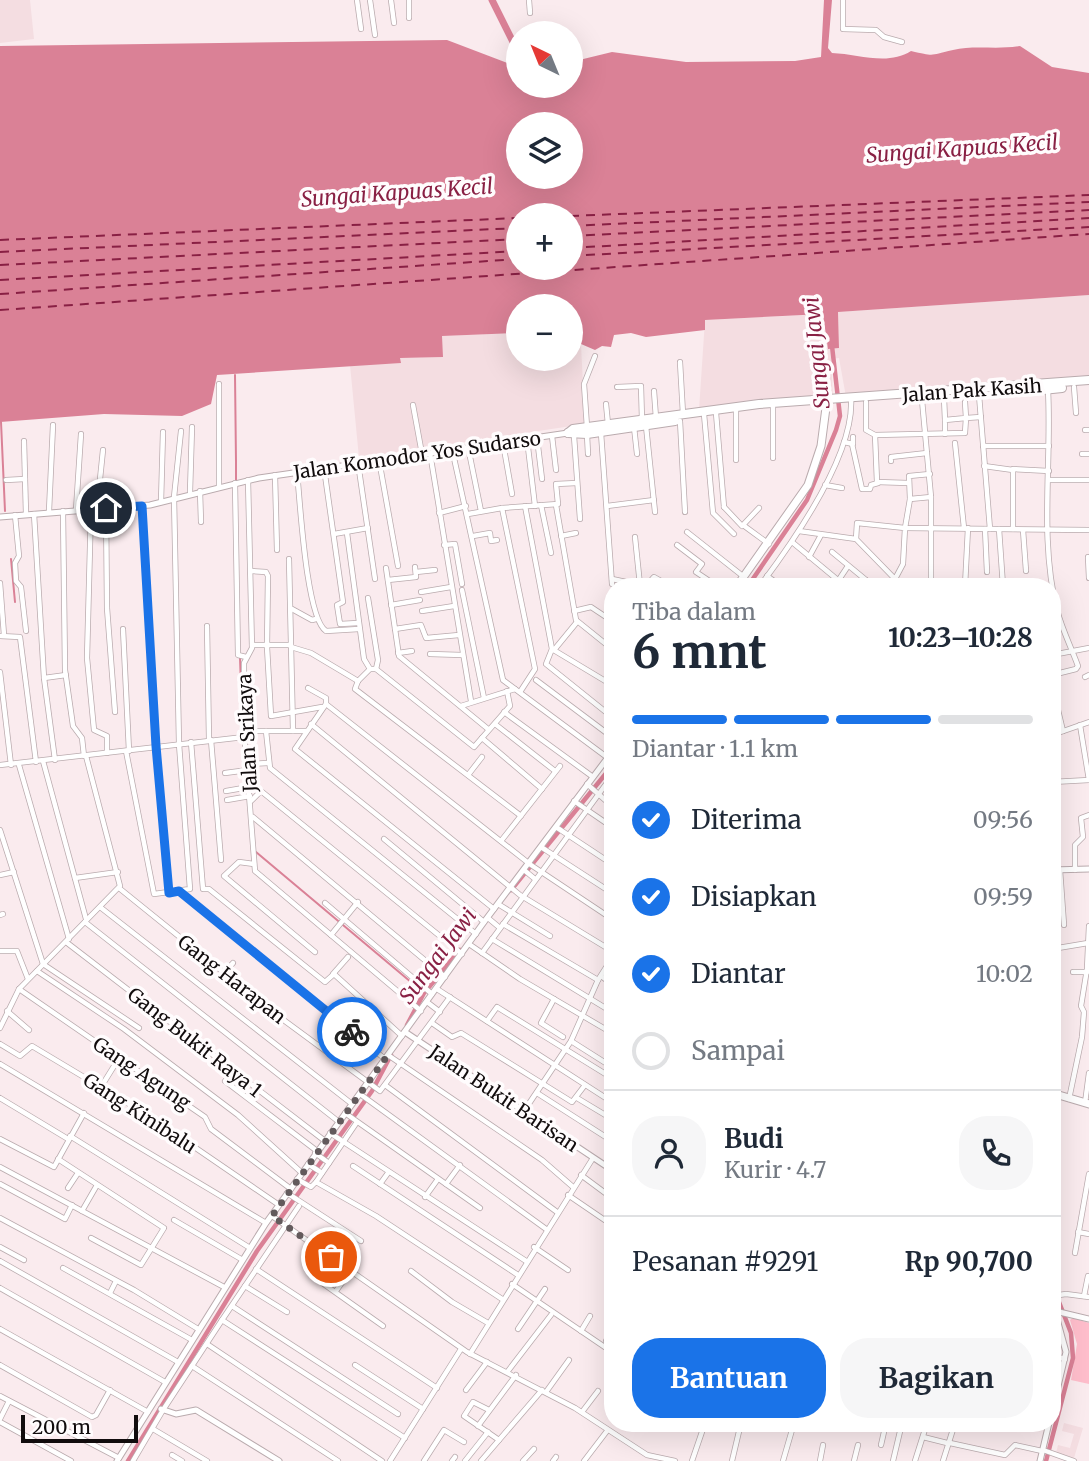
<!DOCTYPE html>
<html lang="id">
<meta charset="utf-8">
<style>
body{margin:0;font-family:Merriweather,serif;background:#f6f6f7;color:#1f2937;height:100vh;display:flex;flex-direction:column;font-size:26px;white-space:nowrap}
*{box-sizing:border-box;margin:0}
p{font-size:23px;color:#747a83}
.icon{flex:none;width:38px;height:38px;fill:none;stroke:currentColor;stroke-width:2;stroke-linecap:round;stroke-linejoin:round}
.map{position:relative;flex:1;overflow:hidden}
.drawer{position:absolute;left:604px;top:578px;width:457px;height:854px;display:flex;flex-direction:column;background:#fff;border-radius:28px;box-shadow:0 7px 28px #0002}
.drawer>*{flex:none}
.needle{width:46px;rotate:317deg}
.tools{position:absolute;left:506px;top:21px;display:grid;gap:14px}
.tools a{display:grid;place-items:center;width:77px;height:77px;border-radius:50%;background:#fff;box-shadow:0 7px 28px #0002;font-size:35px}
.scale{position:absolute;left:21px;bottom:18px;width:117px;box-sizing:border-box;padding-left:7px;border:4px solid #110c0d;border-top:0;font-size:19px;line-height:24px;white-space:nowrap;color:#110c0d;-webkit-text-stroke:5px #fffcfd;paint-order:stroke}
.pin{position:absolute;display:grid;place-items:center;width:60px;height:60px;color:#fff;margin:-30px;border:4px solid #fff;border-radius:50%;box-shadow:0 2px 7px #0007}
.courier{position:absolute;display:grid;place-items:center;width:70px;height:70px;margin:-35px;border:5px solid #1a73e8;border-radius:50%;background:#fff;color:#222;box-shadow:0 2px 9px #0007}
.head em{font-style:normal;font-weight:700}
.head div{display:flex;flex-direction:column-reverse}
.head{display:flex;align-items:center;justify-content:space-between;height:119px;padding:0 28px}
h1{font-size:46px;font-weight:700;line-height:52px}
.bar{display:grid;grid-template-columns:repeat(4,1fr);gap:10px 7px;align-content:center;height:84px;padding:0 28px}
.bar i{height:9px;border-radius:5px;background:#e0e1e3}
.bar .current{background:#1a73e8}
.bar p{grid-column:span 4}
.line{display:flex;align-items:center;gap:18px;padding:0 28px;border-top:2px solid #e0e1e3}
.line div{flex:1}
.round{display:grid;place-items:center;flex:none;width:74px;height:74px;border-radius:28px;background:#f6f6f7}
ol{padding:0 28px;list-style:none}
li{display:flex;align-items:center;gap:21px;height:77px}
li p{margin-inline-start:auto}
li .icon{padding:7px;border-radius:50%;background:#1a73e8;color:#fff;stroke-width:4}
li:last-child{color:#747a83}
li i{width:38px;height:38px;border:4px solid #e0e1e3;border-radius:50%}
.button{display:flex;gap:14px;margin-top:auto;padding:14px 28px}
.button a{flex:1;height:80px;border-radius:28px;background:#1a73e8;color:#fff;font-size:28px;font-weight:700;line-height:80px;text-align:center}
.button a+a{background:#f6f6f7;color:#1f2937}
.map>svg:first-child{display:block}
.built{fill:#f4dde1}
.green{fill:#febdcb}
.water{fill:#da8196;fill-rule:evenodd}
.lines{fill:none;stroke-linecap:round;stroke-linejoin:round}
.stream{stroke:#da8196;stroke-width:2}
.canal{stroke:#da8196;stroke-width:4.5}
.river{stroke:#da8196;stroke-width:7}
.ferry{stroke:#892044;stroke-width:2;stroke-dasharray:9 7;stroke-linecap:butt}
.minor-casing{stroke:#baabae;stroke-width:6}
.tertiary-casing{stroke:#baabae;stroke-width:7}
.primary-casing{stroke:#baabae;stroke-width:9}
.trunk-casing{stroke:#baabae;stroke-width:10}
.minor{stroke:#fff;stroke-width:4.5}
.tertiary{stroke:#fff;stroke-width:5}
.primary{stroke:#fff;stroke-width:7}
.trunk{stroke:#fff;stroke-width:8}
.done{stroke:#635a5c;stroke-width:7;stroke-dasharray:0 12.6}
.route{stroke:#1a73e8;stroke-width:9}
.labels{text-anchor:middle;stroke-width:7;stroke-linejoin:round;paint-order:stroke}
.street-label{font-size:19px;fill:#110c0d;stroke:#fffcfd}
.water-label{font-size:21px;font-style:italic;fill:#892044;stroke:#fffcfd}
</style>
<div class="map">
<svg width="1089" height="1461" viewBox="0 0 1089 1461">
<rect width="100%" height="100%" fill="#faebee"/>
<!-- built -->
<g class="built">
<path d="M0,0H30L34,39L0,43Z"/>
<path d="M1089,295V377L846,397L839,358L831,359L833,397L699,410L705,320L824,314L829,349L839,348L838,312Z"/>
<path d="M518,333V359H570L571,345L581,344L585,424L359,458L350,365L400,363V358L443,357L441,336Z"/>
<path d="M1064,1423L1083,1428L1074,1458L1056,1453L1058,1445L1070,1448L1074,1434L1062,1431Z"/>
</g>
<!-- green -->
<path class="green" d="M1073,1318L1089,1323V1384L1071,1380L1077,1344L1070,1320Z"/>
<!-- water -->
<path class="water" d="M824,0H832L828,48L832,53C858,54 888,66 911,51C937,57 929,55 953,50C973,45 998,50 1020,46L1052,67L1089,73V295L838,312L839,348L828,349L823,314L705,320V330L646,337L631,333L614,335L611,347L602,346L595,350L581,344L571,345L570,306H518V333L442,336L443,357L400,358L401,363L217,375L211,404L182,416L104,414L0,422V46L447,40L518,67V86H570L571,62L612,52L686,62L795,61L821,57ZM518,124H570V177H518ZM518,215H570V268H518Z"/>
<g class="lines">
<!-- stream -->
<g class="stream">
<path d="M235,375L236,462"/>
<path d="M1,422L5,511"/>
<path d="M236,461V481"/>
<path d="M11,559L15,602"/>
<path d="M240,658L242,715"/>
<path d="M256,852L424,993"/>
</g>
<!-- canal -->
<g class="canal">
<path d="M748,586L807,500L836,430L840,416L832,346"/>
<path d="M511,890L612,766"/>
<path d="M407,1025L424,993L460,950"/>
<path d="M128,1461L257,1251L372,1091L391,1055"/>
<path d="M1046,1461L1073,1358L1071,1333L1052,1284"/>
</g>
<!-- river -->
<path class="river" d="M492,0L518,52"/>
<!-- ferry -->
<g class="ferry">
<path d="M570,216L1089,195"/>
<path d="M570,226L1089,202"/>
<path d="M570,236L1089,210"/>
<path d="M0,240L518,218"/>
<path d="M570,248L1089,218"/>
<path d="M0,252L518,228"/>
<path d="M570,256L1089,227"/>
<path d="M0,265L518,239"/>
<path d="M0,280L518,251"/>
<path d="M0,294L518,259"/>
<path d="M0,310L1089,234"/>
</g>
<defs>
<g id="minor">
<path d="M357,0L361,29"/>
<path d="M370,0L375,35"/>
<path d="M391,0L394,23"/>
<path d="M409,0V18"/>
<path d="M529,0L530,13"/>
<path d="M843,0V29L876,30L884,37L902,42"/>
<path d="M680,362L683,414"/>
<path d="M617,387L641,386L642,420"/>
<path d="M1074,387L1076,413"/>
<path d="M1048,390C1052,463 1039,539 1057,610C1062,629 1071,647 1078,666L1076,669L1052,675"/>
<path d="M654,391L656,418"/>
<path d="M979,395L990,529"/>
<path d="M944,398L945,420"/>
<path d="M922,400L931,497V586"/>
<path d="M866,402V430L875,435L965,433L966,418L981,417"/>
<path d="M606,404L608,424"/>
<path d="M413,405L422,454"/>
<path d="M736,411V460"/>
<path d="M716,413L724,507"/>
<path d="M704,414L713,513L734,534"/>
<path d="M680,421L685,512"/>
<path d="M646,426L655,512"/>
<path d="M587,427L584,384L595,356"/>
<path d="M634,427L637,454"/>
<path d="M1085,430H1089"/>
<path d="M601,433L612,584"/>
<path d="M945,434V420L966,418L965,402"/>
<path d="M587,435L588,454"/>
<path d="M875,435L877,482L908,483"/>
<path d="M552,436L556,470"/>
<path d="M574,436L580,519"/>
<path d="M537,438L542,479"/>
<path d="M527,439L535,506"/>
<path d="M24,441L26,514"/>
<path d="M844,442L853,444V437"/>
<path d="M503,443L512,494"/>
<path d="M955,443L964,528"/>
<path d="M852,444L862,489H870L871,485L878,483"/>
<path d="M983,446H1049"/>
<path d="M468,447L481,511"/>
<path d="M452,449L503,680L608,758"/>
<path d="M430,453L471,701"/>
<path d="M1082,454H1089"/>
<path d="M773,458V407"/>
<path d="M379,460L398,566"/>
<path d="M891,461V457L927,453"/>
<path d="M358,463L375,579"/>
<path d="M984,466L1013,470V529"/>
<path d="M324,468L343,602L337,605L340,624L358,623"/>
<path d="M1013,469L1049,471"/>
<path d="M297,472C300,500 306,618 326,631L359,629"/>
<path d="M930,474L909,476L910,499L931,497"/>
<path d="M275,475L277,550"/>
<path d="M6,480L25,479"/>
<path d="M248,480L252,648L244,663V731L255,871L421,1011"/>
<path d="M1049,480H1089"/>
<path d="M235,483L238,655L246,657"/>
<path d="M825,485L842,488"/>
<path d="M219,486V384"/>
<path d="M200,491L201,522"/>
<path d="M190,492L192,427"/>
<path d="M910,499L905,528L1089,530"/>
<path d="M161,502L163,432"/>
<path d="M541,505L551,553"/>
<path d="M556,505L576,620L612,649"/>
<path d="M142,506L156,746L169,893"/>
<path d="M525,506L552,649L546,664L612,717"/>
<path d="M607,506L654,500"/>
<path d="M724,507L742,526"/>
<path d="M97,508L103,450"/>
<path d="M106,508L107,608L115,712"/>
<path d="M502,508L535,669L520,692"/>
<path d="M759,508L743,525L769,544"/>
<path d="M91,509L87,658L94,730L107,736V753"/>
<path d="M76,510L81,434"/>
<path d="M49,511L53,425"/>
<path d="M63,511L65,670L73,726L82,738L84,756"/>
<path d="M439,513L466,506"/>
<path d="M34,514L44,678L55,760"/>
<path d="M468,514L502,508L558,504L556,484L577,483"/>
<path d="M15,515L19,556L15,563L16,581L21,587L26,631"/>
<path d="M985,529L987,572"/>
<path d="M999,529L1003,586"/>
<path d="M1023,530L1026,571"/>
<path d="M799,531L856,539L895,579L903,564L905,528L857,523L856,539"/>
<path d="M687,532L744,577"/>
<path d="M347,533L364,659L370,669"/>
<path d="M334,534L368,528"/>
<path d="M473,536L490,533L491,541L497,540"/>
<path d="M561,536L576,533"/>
<path d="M635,537L640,585"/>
<path d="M792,542L845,586"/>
<path d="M444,545L455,544L462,584"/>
<path d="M677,545L702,564L696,572L717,586"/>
<path d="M832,552L866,580"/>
<path d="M809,557L821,535"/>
<path d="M1088,557L1089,578"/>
<path d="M289,559L293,731"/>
<path d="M386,568L399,656L488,729"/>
<path d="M251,571L266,572L268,576L267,647L271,716L322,707"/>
<path d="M416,572L435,570"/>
<path d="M767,576L781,586"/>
<path d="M612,579L645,586"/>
<path d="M388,580L416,577L415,567"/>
<path d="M838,581L848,566"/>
<path d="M0,583L4,635"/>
<path d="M646,586L654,577L670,586"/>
<path d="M760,586C793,542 855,455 851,398"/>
<path d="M861,586L866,580L875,586"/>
<path d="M965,586L968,528"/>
<path d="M462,590L484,698"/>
<path d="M421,592L451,587"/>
<path d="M368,598L378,660L376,669"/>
<path d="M391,605L420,600"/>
<path d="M292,609L312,620L316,619"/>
<path d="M422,611L454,606"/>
<path d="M574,611L591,607L612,621"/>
<path d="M207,626L209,740"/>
<path d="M123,629L129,751"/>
<path d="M395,629L421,625L426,638L459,635"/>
<path d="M0,636L20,637L36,762"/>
<path d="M252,645H291"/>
<path d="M291,647L311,653L358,681"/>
<path d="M552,649L612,685"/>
<path d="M554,650L577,622"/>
<path d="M398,653L412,651"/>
<path d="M430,654L462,655"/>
<path d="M1052,655L1089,648"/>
<path d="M0,672L11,765"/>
<path d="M1085,677L1089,675"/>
<path d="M44,678L66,675"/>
<path d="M536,680L612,737"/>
<path d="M358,681L370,669H376L474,747L510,706L507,691"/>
<path d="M358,681L355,689L521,816"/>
<path d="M1052,685L1063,731"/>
<path d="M308,688L326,698V704L531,865L612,919"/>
<path d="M326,704L295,749L494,909"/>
<path d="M461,706L515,689"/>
<path d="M504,712L593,777"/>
<path d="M311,724L520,895L612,951"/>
<path d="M495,724L555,771"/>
<path d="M1080,725L1089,780"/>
<path d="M245,731H306"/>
<path d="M266,731L270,768L476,934"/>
<path d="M1052,735L1089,722"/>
<path d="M482,738L542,789"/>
<path d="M211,740L221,860"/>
<path d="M191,742L203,889H209L325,982L334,974L402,1036"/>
<path d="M126,751L154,894L190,889L179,744L174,497L181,431"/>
<path d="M43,761L86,919"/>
<path d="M247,764L268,763"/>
<path d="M0,765L244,737"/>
<path d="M19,765L69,939"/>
<path d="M225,773L248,770"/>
<path d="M468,775L482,757"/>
<path d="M1052,782L1089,780"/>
<path d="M587,784L612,806"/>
<path d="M226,791L249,787"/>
<path d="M227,800L250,796"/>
<path d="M251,801L261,791L462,954"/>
<path d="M574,801L612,827"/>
<path d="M253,817L445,977"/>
<path d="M556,827L612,864"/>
<path d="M0,830L43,964L139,1028"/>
<path d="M384,839L484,922"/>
<path d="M501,841L560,766"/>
<path d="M541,847L612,893"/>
<path d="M1052,855L1056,870"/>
<path d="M254,864L239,862L224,876L315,952"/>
<path d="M524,870L535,879"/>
<path d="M1060,870L1064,925"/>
<path d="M1075,870V845L1083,837L1081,818L1089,815"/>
<path d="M0,875L14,872"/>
<path d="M75,878L118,872"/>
<path d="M119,888L270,1010L380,1091L450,997"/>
<path d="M179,892L385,1059"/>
<path d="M325,903L432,994"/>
<path d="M498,904L550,936"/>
<path d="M100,907L352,1104"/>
<path d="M0,915L3,914"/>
<path d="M488,918L500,928"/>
<path d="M85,922L339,1122"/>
<path d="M503,924L598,980"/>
<path d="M331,935L358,902"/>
<path d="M492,939L612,1012"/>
<path d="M66,942L325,1141"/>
<path d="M469,944L520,979L612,1033"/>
<path d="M1052,949L1088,943"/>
<path d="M0,951H17L28,979"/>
<path d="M482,953L612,776"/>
<path d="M37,971L124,1029L238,1115L302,1173"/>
<path d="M1073,972H1087"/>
<path d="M224,973L233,963"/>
<path d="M333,974L348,957"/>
<path d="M601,976L612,984"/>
<path d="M19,989L205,1117L211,1129L291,1189"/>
<path d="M437,989L612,1102"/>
<path d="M554,999L541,1023L563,1037"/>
<path d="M427,1002L440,1012"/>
<path d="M7,1011L29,1030"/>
<path d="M487,1021L497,1007L612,1078"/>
<path d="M432,1023L452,1037L461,1033L572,1102L585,1085"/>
<path d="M0,1028L19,989L120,886L86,756"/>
<path d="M571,1041L612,1067"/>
<path d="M0,1044L20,1056L32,1046L149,1116L279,1205"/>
<path d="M388,1055L542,1160L573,1187"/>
<path d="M0,1064L266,1223"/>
<path d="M225,1081L317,1151"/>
<path d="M385,1085L557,1212"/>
<path d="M101,1087L119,1058"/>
<path d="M537,1093L612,1141"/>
<path d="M360,1094L546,1229"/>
<path d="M0,1098L68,1139"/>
<path d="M577,1098L612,1119"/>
<path d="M1069,1099L1082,1037L1084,1012L1081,1006L1087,969L1089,926"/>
<path d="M1085,1103L1089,1073"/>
<path d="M524,1111L571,1041L598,980L612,958"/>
<path d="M345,1113L480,1208"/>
<path d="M330,1133L526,1261"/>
<path d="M70,1136L250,1248"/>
<path d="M0,1139L54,1167L84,1113"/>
<path d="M315,1153L329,1163"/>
<path d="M58,1159L164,1228L141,1265L91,1238"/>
<path d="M308,1164L322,1173"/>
<path d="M353,1166L518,1275"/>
<path d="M0,1167L224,1287"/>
<path d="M581,1175L612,1198"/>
<path d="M297,1179L311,1187L316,1182L376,1216L502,1299"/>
<path d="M316,1182L357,1122"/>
<path d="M0,1184L65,1219L72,1205"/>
<path d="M380,1184L388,1173"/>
<path d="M446,1184L460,1165"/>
<path d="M68,1188L78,1173"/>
<path d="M287,1193L361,1241"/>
<path d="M568,1195L612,1225"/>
<path d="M425,1197L438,1179"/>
<path d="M82,1211L97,1185"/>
<path d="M272,1216L467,1352L575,1408L647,1455L675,1461"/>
<path d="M0,1218L134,1290L198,1329"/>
<path d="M174,1220L241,1259"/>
<path d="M1078,1232L1089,1234"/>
<path d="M0,1247L24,1260"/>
<path d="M534,1247L568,1270"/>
<path d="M1075,1253L1089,1174"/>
<path d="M0,1261L178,1362"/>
<path d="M63,1268L192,1340"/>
<path d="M256,1269L437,1388"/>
<path d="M411,1271L452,1302L488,1323"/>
<path d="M311,1275L383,1326"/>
<path d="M512,1284L612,1352"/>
<path d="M245,1286L287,1312"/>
<path d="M0,1288L165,1382"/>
<path d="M336,1291L351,1270"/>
<path d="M110,1293L116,1281"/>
<path d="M1052,1296L1066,1294L1089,1297"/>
<path d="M1084,1296L1088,1276"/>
<path d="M232,1306L398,1414"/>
<path d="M222,1320L299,1206"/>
<path d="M0,1329L148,1412"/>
<path d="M518,1329L545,1289"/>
<path d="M581,1331L590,1316"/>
<path d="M606,1341L612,1330"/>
<path d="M207,1344L382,1461"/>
<path d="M470,1354L593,1158"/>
<path d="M1052,1355L1065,1359"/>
<path d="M0,1365L92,1417L96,1415L110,1390"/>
<path d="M355,1365L423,1409"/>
<path d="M192,1366L338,1461"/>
<path d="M508,1371L551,1315"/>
<path d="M466,1390L487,1362"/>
<path d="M546,1392L569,1360"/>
<path d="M0,1396L119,1458"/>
<path d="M489,1410L473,1402L464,1416L499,1440"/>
<path d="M582,1412L598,1391"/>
<path d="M0,1419L9,1401"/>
<path d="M0,1422L71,1461"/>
<path d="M478,1426L516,1375"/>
<path d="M153,1429L207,1461"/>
<path d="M923,1437L947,1443"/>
<path d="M950,1443L1005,1455L1015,1445L1042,1451"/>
<path d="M881,1445L886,1423"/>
<path d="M1043,1450L1074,1461"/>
<path d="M172,1455L182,1461"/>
<path d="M133,1461L163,1410L222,1320L405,1438"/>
<path d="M390,1461L461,1349"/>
<path d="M424,1461L444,1430L464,1442"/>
<path d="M452,1461L455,1457"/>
<path d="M465,1461L488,1432"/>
<path d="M481,1461L542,1390"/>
<path d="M523,1461L534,1449"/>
<path d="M553,1461L556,1457"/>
<path d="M584,1461L607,1431"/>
<path d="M692,1461L705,1423"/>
<path d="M732,1461L741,1423"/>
<path d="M783,1461L794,1423"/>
<path d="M820,1461L823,1445"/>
<path d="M854,1461L858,1445"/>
<path d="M893,1461L902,1423"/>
<path d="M915,1461L927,1423"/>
<path d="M943,1461L955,1423"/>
</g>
<g id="tertiary">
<path d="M0,517L150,505L259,478L568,433"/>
<path d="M1052,870L1089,869"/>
<path d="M405,1032L612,1170"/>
<path d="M1052,1301L1066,1352L1052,1412"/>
<path d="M1055,1311L1089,1319"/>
<path d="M161,1409L176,1414L196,1410L279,1461"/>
<path d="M117,1461L266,1223L484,922L612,752"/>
<path d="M1040,1461L1049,1423"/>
</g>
<g id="primary">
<path d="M737,586L808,485L821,446L827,400"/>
<path d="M1052,1093L1089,1104"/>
</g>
<g id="trunk">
<path d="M1033,391L1062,388"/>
<path d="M568,433L573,429L759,404L1089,380"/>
<path d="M568,433L587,434L675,421"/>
</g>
</defs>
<!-- minor casing -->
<use href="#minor" class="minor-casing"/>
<!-- tertiary casing -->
<use href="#tertiary" class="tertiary-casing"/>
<!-- primary casing -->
<use href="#primary" class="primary-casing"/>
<!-- trunk casing -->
<use href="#trunk" class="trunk-casing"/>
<!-- minor -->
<use href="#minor" class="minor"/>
<!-- tertiary -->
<use href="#tertiary" class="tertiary"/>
<!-- primary -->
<use href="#primary" class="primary"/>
<!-- trunk -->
<use href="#trunk" class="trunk"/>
</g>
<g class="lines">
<!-- done -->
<path class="done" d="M331,1257L272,1216L385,1059L352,1032"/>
<!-- route -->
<path class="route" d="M106,508L142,506L156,746L169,893L179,891L352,1032"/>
</g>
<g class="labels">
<!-- street labels -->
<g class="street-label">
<text transform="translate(972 390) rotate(-4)" y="7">Jalan Pak Kasih</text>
<text transform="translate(417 455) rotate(-8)" y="7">Jalan Komodor Yos Sudarso</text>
<text transform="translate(247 733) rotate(-93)" y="7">Jalan Srikaya</text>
<text transform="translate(232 979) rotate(38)" y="7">Gang Harapan</text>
<text transform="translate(195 1042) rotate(38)" y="7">Gang Bukit Raya 1</text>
<text transform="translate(142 1073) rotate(34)" y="7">Gang Agung</text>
<text transform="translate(504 1098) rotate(34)" y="7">Jalan Bukit Barisan</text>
<text transform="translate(140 1113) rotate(33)" y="7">Gang Kinibalu</text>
</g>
<!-- water labels -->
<g class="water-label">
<text transform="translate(962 149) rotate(-4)" y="7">Sungai Kapuas Kecil</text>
<text transform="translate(397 193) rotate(-4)" y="7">Sungai Kapuas Kecil</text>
<text transform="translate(817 353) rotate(-96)" y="7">Sungai Jawi</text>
<text transform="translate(438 956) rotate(-53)" y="7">Sungai Jawi</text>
</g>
</g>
</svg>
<div class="tools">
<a><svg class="needle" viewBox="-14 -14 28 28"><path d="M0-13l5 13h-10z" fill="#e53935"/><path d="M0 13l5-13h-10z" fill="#747a83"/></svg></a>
<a><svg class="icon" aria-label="layers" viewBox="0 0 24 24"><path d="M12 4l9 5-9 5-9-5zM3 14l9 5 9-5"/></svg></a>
<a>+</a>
<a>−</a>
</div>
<div class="scale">200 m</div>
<div class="pin" style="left:331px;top:1257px;background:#ea580c"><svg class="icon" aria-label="bag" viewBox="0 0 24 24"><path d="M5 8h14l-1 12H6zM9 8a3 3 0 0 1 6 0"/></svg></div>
<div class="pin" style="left:106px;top:508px;background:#1f2937"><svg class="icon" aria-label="home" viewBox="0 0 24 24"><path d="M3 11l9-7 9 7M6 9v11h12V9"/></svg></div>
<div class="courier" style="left:352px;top:1032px"><svg class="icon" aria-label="bike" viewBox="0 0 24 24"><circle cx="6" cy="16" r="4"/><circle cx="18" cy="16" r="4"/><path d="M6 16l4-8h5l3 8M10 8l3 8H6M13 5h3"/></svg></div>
<section class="drawer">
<div class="head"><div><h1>6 mnt</h1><p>Tiba dalam</p></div><em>10:23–10:28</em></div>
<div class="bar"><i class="current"></i><i class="current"></i><i class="current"></i><i></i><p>Diantar · 1.1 km</p></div>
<ol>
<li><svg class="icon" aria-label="check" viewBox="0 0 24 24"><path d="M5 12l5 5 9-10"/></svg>Diterima<p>09:56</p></li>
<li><svg class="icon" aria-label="check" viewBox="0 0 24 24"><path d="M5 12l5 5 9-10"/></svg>Disiapkan<p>09:59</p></li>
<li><svg class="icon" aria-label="check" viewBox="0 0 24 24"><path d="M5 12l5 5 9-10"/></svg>Diantar<p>10:02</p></li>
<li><i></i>Sampai</li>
</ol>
<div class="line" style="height:126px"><a class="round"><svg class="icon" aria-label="person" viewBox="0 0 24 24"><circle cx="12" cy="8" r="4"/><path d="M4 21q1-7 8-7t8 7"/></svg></a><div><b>Budi</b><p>Kurir · 4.7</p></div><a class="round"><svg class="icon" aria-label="phone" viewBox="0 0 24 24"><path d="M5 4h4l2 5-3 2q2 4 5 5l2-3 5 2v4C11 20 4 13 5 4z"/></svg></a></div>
<div class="line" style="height:91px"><div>Pesanan #9291</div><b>Rp 90,700</b></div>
<div class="button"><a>Bantuan</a><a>Bagikan</a></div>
</section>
</div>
